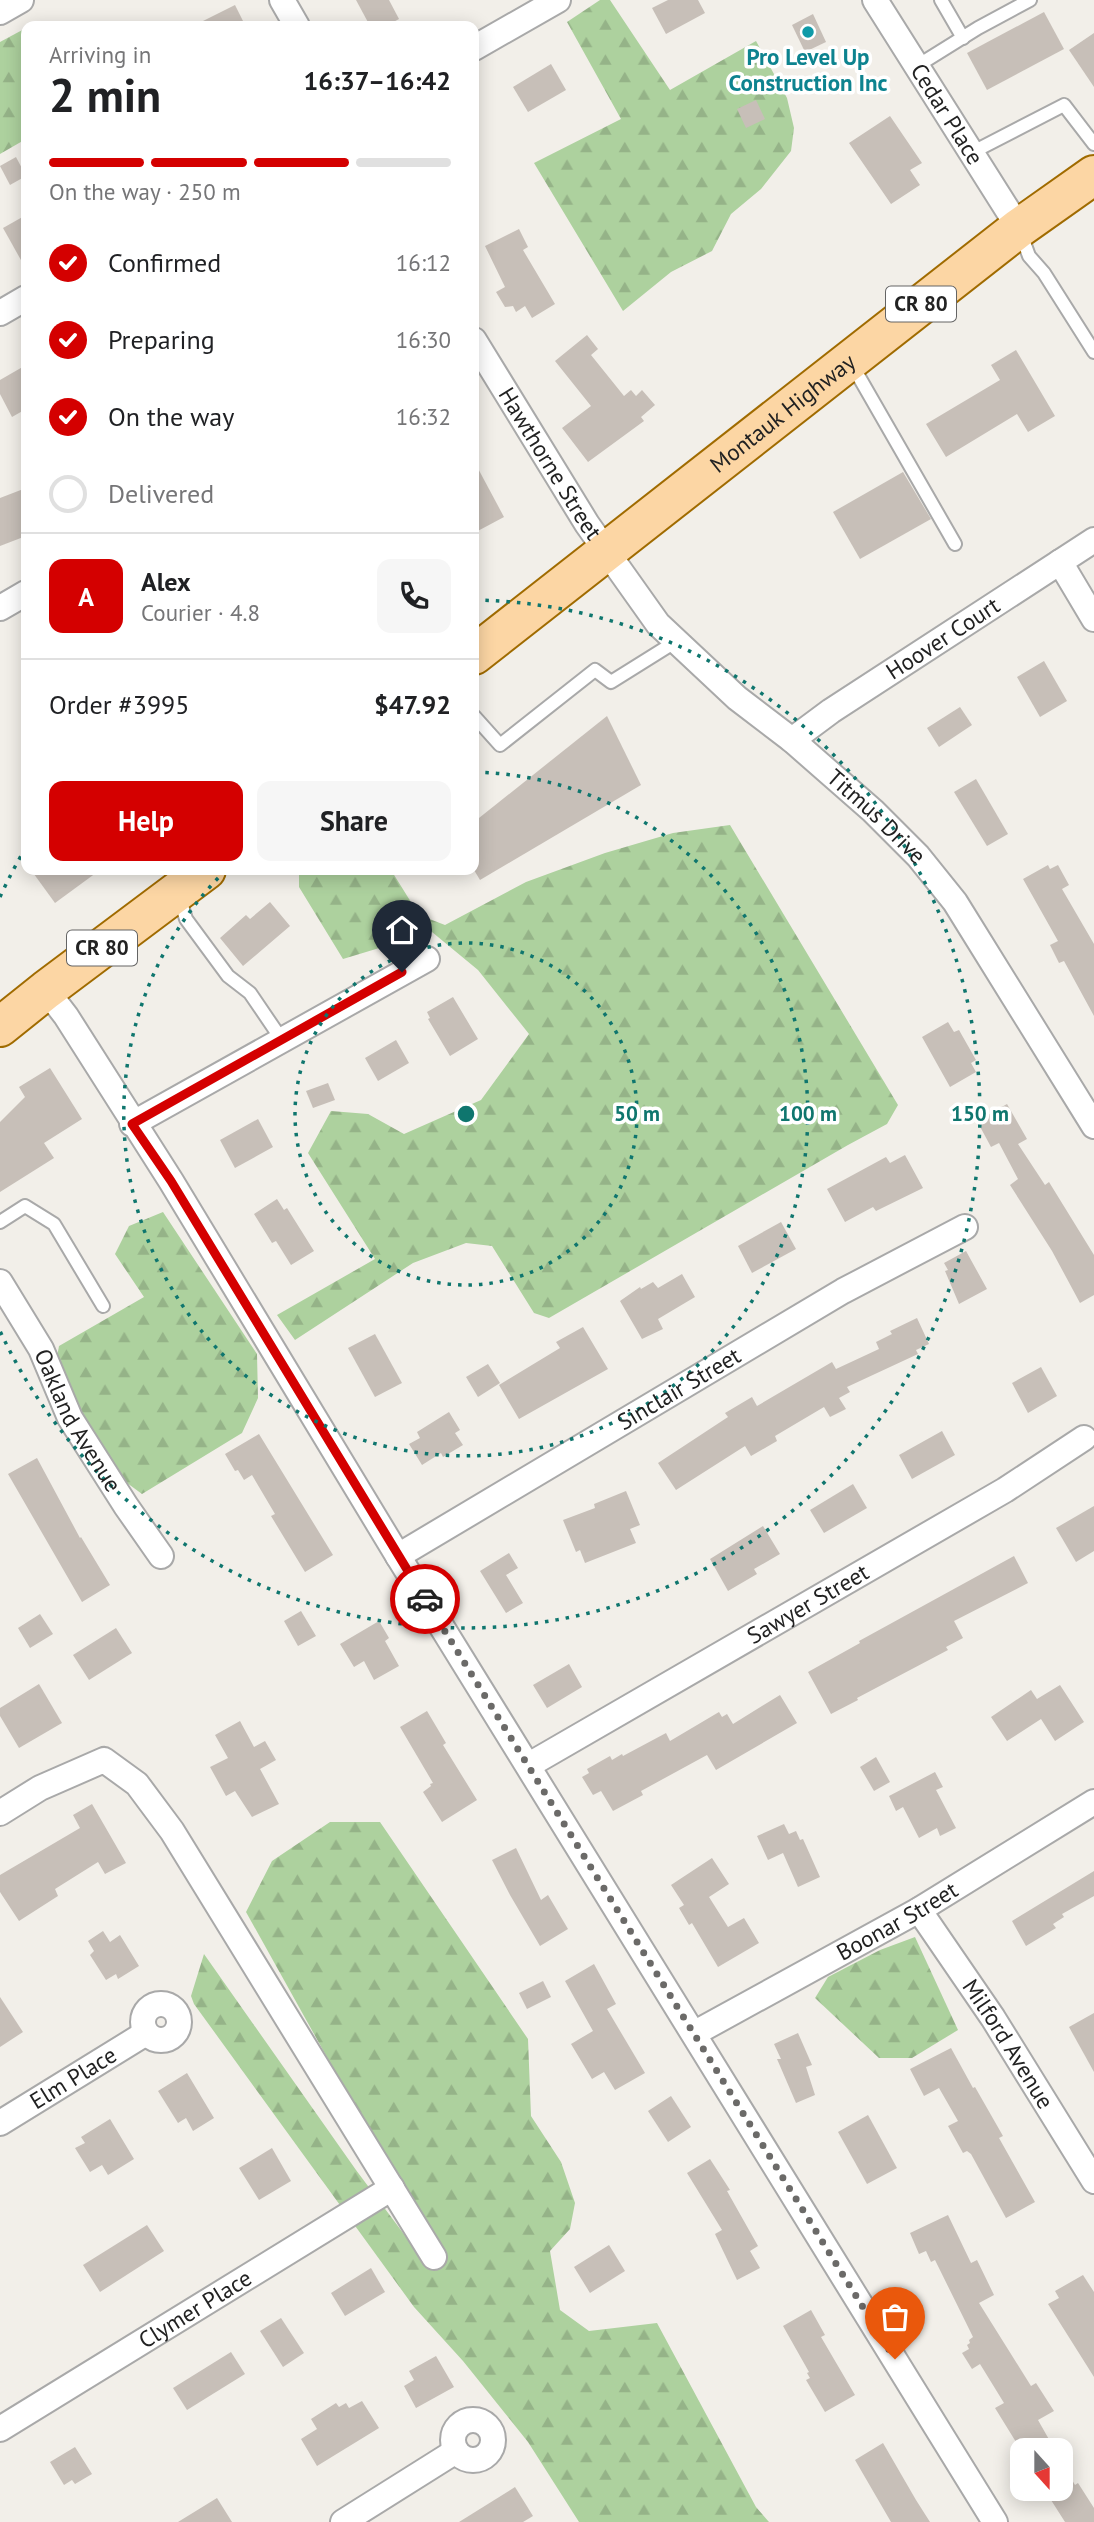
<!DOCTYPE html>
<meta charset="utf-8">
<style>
body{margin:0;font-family:"PT Sans",sans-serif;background:#f6f6f6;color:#202124;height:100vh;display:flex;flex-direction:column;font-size:26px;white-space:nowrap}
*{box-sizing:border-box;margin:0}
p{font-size:23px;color:#757577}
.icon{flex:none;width:38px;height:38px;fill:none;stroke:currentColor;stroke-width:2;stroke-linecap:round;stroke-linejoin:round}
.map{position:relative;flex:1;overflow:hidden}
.details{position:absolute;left:21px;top:21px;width:458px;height:854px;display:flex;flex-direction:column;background:#fff;border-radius:14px;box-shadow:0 4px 18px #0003}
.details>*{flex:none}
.needle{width:46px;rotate:159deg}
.fabs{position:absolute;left:1010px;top:2438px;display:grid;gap:14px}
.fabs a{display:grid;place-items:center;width:63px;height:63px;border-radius:14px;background:#fff;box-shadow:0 4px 18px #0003;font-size:35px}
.pin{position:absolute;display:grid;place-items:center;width:60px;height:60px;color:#fff;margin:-72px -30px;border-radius:50% 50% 50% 0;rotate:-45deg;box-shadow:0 0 7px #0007}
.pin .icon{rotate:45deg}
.courier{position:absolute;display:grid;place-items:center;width:70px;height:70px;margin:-35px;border:5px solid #d40000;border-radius:50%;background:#fff;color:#222;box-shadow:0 2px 9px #0007}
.headline em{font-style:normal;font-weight:700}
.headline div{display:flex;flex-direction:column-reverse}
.headline{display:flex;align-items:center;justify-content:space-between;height:119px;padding:0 28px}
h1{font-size:46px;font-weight:700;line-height:52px}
.bar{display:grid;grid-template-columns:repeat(4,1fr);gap:10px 7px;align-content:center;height:84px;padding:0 28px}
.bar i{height:9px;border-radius:5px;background:#e0e0e0}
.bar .active{background:#d40000}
.bar p{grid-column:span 4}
.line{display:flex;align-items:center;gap:18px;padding:0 28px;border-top:2px solid #e0e0e0}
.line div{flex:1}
.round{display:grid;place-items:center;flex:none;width:74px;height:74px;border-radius:14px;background:#f6f6f6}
ol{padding:0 28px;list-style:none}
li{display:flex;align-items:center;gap:21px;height:77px}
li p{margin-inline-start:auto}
li .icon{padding:7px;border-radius:50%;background:#d40000;color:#fff;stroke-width:4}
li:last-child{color:#757577}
li i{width:38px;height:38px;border:4px solid #e0e0e0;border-radius:50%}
.button{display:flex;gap:14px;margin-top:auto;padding:14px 28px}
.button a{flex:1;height:80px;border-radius:14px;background:#d40000;color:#fff;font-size:28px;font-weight:700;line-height:80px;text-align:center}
.button a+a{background:#f6f6f6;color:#202124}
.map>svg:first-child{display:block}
.forest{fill:url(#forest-firs)}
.building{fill:#c7bfb8}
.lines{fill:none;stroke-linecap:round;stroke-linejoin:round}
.service-casing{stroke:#a9a9a9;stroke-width:16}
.minor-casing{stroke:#a9a9a9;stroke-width:28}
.primary-casing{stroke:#a06b00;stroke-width:42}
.service{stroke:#fff;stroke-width:12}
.minor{stroke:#fff;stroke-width:24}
.primary{stroke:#fcd6a4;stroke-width:38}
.done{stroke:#6b6a68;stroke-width:7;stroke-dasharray:0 12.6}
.route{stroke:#d40000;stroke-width:9}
.ring{fill:none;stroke:#0f766e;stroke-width:3.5;stroke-dasharray:3.5 7}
.culture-dot{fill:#0f9aa8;stroke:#fff;stroke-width:2.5}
.labels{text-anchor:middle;stroke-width:7;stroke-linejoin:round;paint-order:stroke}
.shield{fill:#fff;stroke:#646464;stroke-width:2}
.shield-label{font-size:21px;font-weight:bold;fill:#222}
.culture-label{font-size:23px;font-weight:bold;fill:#0d838f;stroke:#fff}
.street-label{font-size:23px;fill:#222;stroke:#fff}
.centre{fill:#0f766e;stroke:#fff;stroke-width:3.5}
.ring-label{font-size:21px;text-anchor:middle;font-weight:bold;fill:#0f766e;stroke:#fff;stroke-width:7;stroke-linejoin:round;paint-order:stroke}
</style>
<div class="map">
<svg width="1094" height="2522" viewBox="0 0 1094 2522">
<defs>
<pattern id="forest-firs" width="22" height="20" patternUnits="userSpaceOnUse" patternTransform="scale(1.75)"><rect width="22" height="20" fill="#add19e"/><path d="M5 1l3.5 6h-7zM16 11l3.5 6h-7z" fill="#95b388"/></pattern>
</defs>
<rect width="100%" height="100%" fill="#f2efe9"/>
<!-- forest -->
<g class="forest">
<path d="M600,0H610L670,90L756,41L787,98L794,128L791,151L761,189L731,214L712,251L671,272L623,311L534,163L621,119L567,22Z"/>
<path d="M26,28V139L0,154V42Z"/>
<path d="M730,825L898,1105L887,1124L848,1145L549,1318L534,1313L492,1246L466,1243L413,1263L295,1340L277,1315L375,1259L308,1153L331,1111L368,1114L404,1134L481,1100L529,1034L478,970L432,932L343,959L299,887V870H391L419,915L445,925L526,882L605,853L673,833Z"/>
<path d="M163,1212L257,1354L258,1398L242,1433L142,1494L123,1480L55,1368L59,1346L144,1297L115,1254L129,1226Z"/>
<path d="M330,1822H380L528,2039L531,2116L561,2162L575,2203L570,2229L550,2251L560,2310L589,2331L657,2323L756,2507L769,2522H579L528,2442L463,2361L414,2307L194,2004L191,1996L204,1954L356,2170L418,2253L401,2190L246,1912L272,1861Z"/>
<path d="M915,1937L958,2030L912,2058H879L815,1998L828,1977L880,1950Z"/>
</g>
<!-- building -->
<g class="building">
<path d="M356,0H389L399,19L386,26H370Z"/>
<path d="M668,0H698L705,13L666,34L652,8Z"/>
<path d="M235,5L243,21L233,26H193Z"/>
<path d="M1044,12L1064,49L987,90L967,53Z"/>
<path d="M813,14L826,42L805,52L792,25Z"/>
<path d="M1094,33V87L1069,50Z"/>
<path d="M551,64L566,90L528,112L513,87Z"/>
<path d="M756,100L765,119L746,128L737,109Z"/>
<path d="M890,116L922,163L910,170L920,185L891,204L849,143Z"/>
<path d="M16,157L26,176L10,185L0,166Z"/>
<path d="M26,215V269L3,228Z"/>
<path d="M519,229L528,247L523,250L555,304L532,318L525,306L516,312L513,306L505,307L496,292L505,287L485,246Z"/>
<path d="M587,335L598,349L591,355L624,396L631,390L636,396L642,390L655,405L641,417L644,421L588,462L562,428L591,406L555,361Z"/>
<path d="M1016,350L1055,416L1028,432L1017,414L946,457L926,424L1000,380L991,365Z"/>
<path d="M26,365V409L12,417L0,394V380Z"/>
<path d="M474,461L504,517L474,533Z"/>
<path d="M903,472L931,519L860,559L833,512Z"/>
<path d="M26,488V536L0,546V498Z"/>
<path d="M1044,661L1067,701L1040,717L1017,677Z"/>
<path d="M960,707L972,725L939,747L927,728Z"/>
<path d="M607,716L641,785L480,880L474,870V822Z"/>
<path d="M976,779L1008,834L987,846L954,792Z"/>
<path d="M1048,865L1050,869L1058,865L1069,885L1062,889L1094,944V1016L1064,961L1059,963L1050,945L1058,941L1023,879Z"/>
<path d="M31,870H100L55,903Z"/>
<path d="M270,902L290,926L243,966L220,938L246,915L250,919Z"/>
<path d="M453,997L478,1039L450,1056L428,1019L430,1018L427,1012Z"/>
<path d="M948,1022L954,1032L959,1030L976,1060L971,1063L976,1072L950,1087L922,1037Z"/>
<path d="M396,1040L409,1063L378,1081L365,1058Z"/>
<path d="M50,1068L82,1119L44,1143L54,1158L0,1192V1122L25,1097L19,1087Z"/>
<path d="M328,1083L335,1100L313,1108L306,1091Z"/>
<path d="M1007,1104L1027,1139L1018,1144L1045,1185L1049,1182L1094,1255V1295L1080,1303L1052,1251L1010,1185L1018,1179L999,1143L991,1147L977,1121Z"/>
<path d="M258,1119L273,1147L235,1168L220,1140Z"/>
<path d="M905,1155L923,1188L876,1211L873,1207L845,1222L827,1189L886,1157L890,1163Z"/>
<path d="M277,1199L284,1210L287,1208L314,1251L291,1265L276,1241L272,1243L254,1214Z"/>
<path d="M781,1222L796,1249L752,1273L738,1246Z"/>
<path d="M966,1251L987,1289L959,1304L945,1271L948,1270L944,1263Z"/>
<path d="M682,1274L695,1297L658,1319L663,1329L642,1339L620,1301L640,1287L641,1289L653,1282L658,1288Z"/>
<path d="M917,1318L929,1344L916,1350L918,1354L847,1387L850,1392L839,1398L846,1409L830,1417L824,1407L775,1436L777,1441L751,1456L745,1446L676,1490L658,1463L728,1417L725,1413L752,1397L757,1406L832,1362L836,1369L879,1349L876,1342L892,1334L890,1331Z"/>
<path d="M583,1327L608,1369L519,1419L499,1385L560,1348L556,1342Z"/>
<path d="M375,1334L402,1383L375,1397L348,1348Z"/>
<path d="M488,1364L500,1383L478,1397L466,1377Z"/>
<path d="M1041,1367L1057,1396L1028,1413L1012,1383Z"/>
<path d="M449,1412L460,1430L455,1433L463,1445L443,1457L441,1453L422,1465L409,1444L420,1438L417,1432Z"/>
<path d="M942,1431L955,1455L912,1479L899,1455Z"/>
<path d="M259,1434L333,1555L305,1572L271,1516L275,1514L252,1475L244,1480L238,1470L235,1471L225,1454Z"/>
<path d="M37,1458L80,1538L81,1537L110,1585L82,1602L8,1474Z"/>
<path d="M853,1484L867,1508L824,1533L810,1510Z"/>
<path d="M626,1491L640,1525L630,1529L636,1543L585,1563L580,1550L576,1552L563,1520L595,1508L594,1504Z"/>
<path d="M1094,1506V1551L1076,1562L1056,1528Z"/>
<path d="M763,1526L780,1554L754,1569L757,1574L728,1591L710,1559Z"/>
<path d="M509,1553L518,1568L506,1575L523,1603L506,1613L480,1571Z"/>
<path d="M1014,1556L1028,1583L954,1621L963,1638L946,1647L948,1650L857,1698L858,1700L831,1714L808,1672L860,1643L859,1641Z"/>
<path d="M301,1611L316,1636L298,1646L284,1621Z"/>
<path d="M40,1614L53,1634L30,1648L18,1628Z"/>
<path d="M379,1621L389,1638L385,1641L399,1666L374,1680L364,1661L354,1667L340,1644Z"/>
<path d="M116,1628L132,1653L89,1680L73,1655Z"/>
<path d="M569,1664L582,1687L547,1708L533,1685Z"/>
<path d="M39,1684L62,1723L19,1748L0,1716V1708Z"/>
<path d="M1060,1685L1084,1722L1055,1741L1041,1719L1007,1741L991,1717L1031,1690L1037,1699Z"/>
<path d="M780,1695L797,1723L716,1770L707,1755L641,1791L643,1795L613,1811L601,1791L593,1795L582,1777L589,1773L587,1769L610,1756L612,1760L622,1754L623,1756L666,1733L670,1741L719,1712L722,1717L727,1714L733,1724Z"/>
<path d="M427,1711L446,1743L443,1745L477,1800L442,1822L423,1792L431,1786L430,1784L433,1783L400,1727Z"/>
<path d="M240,1721L254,1747L265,1741L276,1760L260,1769L279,1804L252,1817L235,1791L226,1796L210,1767L228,1758L215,1735Z"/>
<path d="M876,1757L890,1782L874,1791L860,1767Z"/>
<path d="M935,1772L943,1787L936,1790L956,1828L940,1836L937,1828L919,1838L903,1807L896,1811L889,1796Z"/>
<path d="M92,1804L126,1863L105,1874L98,1862L55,1889L58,1896L19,1921L0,1892V1875L80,1828L73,1815Z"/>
<path d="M784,1824L789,1834L796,1831L800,1840L803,1839L820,1877L798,1887L783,1853L768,1860L757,1836Z"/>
<path d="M516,1848L541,1900L548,1895L568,1929L540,1946L510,1895L492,1860Z"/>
<path d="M712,1858L729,1884L709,1897L728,1927L744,1918L759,1943L718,1967L692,1923L689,1925L679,1908L684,1905L671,1885Z"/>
<path d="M1094,1871V1896L1062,1914L1064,1917L1053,1924L1056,1928L1026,1946L1012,1921Z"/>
<path d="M103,1931L110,1942L120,1935L139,1966L118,1979L116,1974L106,1980L90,1955L94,1951L88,1941Z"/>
<path d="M594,1964L616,2004L607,2009L645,2073L615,2090L604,2072L592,2079L571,2044L593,2031L565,1981Z"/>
<path d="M543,1981L551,1997L527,2009L519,1993Z"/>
<path d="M0,1997L23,2032L0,2047Z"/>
<path d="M1094,2013V2072L1069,2027Z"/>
<path d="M798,2033L812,2065L806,2067L815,2095L796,2103L777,2059H781L774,2044Z"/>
<path d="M951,2048L973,2088L975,2087L1003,2136L999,2138L1035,2202L1006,2218L971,2154L967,2151L963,2153L948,2126L958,2121L939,2088L924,2096L910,2069Z"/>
<path d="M187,2073L214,2118L193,2131L186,2118L178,2123L158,2091Z"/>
<path d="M671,2096L691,2127L668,2142L648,2111Z"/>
<path d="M868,2115L897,2168L867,2184L838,2132Z"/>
<path d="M110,2119L134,2159L108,2175L102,2165L90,2172L75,2148L85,2143L81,2137Z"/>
<path d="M272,2148L291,2181L259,2200L239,2168Z"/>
<path d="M710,2159L730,2190L727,2191L758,2246L750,2251L760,2268L737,2280L715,2234L722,2230L687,2173Z"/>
<path d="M948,2215L971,2263L977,2260L994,2295L979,2303L1031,2386L1036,2383L1054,2411L1038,2420L1055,2450H1021L995,2408L1004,2403L980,2364L972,2369L962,2353L969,2349L967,2345L970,2343L969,2340L973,2337L935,2260L931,2262L926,2251L919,2254L910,2233Z"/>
<path d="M147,2225L164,2251L100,2292L83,2265Z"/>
<path d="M609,2245L625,2271L590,2293L574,2267Z"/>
<path d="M371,2268L385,2292L345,2316L331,2293Z"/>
<path d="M1083,2275L1094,2292V2377L1048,2304L1059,2298L1055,2291Z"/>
<path d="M811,2310L825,2335L821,2337L855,2395L825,2412L806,2380L810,2378L807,2373L809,2372L783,2326Z"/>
<path d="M281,2318L304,2353L283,2367L260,2331Z"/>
<path d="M231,2352L245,2374L187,2410L173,2388Z"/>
<path d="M436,2356L454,2387L416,2408L404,2386L414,2380L409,2371Z"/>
<path d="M362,2401L379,2428L317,2466L301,2439L317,2429L311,2419L336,2403L339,2407L346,2403L349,2408Z"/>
<path d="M883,2443L916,2500L930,2522H891L855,2460Z"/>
<path d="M75,2447L92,2474L75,2484L72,2480L64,2485L50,2462Z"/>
<path d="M1060,2460L1075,2485L1078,2483L1094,2508V2522H1065L1051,2500L1060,2494Z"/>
<path d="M515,2487L533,2516L523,2522H459Z"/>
<path d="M217,2498L232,2522H178Z"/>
</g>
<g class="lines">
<defs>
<g id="service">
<path d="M941,0L963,38"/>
<path d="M917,66L978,28L1030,0"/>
<path d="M971,153L1064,105L1094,144"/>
<path d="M1021,234L1029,256L1044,273L1094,352"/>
<path d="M851,363L955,544"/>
<path d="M474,716L500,745L595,670L611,682L675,642"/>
<path d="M179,896L186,919L228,976L250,993L282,1040"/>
<path d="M0,1222L25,1206L54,1224L103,1306"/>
</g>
<g id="minor">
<path d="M282,0L297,26"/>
<path id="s1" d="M875,0L1019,228"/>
<path d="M0,12L21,0"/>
<path d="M474,48L558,0"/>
<path d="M0,313L26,298"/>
<path id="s2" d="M474,340L587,524L658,624L737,698L792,740L873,811L918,856L955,902L1094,1126"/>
<path d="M1060,562L1094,619"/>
<path d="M0,608L26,593"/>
<path id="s3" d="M792,740L831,711L1094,540"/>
<path d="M46,990L66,1016L171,1181L398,1556L995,2522"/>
<path d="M132,1124L427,959"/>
<path id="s4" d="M0,1282L41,1349L70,1418L126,1506L161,1556"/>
<path id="s5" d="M398,1556L843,1291L965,1227"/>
<path id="s6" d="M529,1765L1005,1490L1084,1438"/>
<path d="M0,1813L40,1788L104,1760L137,1784L172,1831L434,2257"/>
<path id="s7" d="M919,1910L993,2018L1094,2181"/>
<circle cx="161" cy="2022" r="18"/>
<path id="s8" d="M695,2033L919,1910L1094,1802"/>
<path id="s9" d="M0,2123L146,2033"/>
<circle cx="473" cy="2440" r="20"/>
<path id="s10" d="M0,2429L392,2188"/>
<path d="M343,2522L456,2451"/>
</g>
<g id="primary">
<path id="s11" d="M474,655L1019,228L1094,175"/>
<path d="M0,1027L46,990L206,870"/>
</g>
</defs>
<!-- service casing -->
<use href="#service" class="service-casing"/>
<!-- minor casing -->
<use href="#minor" class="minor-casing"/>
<!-- primary casing -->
<use href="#primary" class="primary-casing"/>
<!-- service -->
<use href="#service" class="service"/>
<!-- minor -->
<use href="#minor" class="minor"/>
<!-- primary -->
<use href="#primary" class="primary"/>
</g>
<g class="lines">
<!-- done -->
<path class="done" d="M425,1599L895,2359"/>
<!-- route -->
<path class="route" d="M402,972L132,1124L171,1181L425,1599"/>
</g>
<!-- distance rings -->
<g class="ring">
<circle cx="466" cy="1114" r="171"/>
<path d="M475 772A342 342 0 1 1 226 870"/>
<path d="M0 897A514 514 0 0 1 25 849M475 600A514 514 0 1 1 0 1331"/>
</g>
<!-- markers -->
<circle class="culture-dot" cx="808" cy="32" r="7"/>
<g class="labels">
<!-- shield labels -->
<g class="shield">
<rect x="886" y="286.5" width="70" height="35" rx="5"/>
<rect x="67" y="930.5" width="70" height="35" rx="5"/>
</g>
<g class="shield-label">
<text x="921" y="311">CR 80</text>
<text x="102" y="955">CR 80</text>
</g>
<!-- culture labels -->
<g class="culture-label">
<text x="808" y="65">Pro Level Up<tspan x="808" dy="26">Construction Inc</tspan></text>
</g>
<!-- street labels -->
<g class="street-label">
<text dy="8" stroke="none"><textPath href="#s1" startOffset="135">Cedar Place</textPath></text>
<text dy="8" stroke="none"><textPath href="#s11" startOffset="392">Montauk Highway</textPath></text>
<text dy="8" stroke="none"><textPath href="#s2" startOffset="145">Hawthorne Street</textPath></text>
<text dy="8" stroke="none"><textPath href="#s3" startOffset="182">Hoover Court</textPath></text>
<text dy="8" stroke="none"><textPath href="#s2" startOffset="630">Titmus Drive</textPath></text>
<text dy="8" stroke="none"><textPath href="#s5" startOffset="327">Sinclair Street</textPath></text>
<text dy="8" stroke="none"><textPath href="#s4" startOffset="159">Oakland Avenue</textPath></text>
<text dy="8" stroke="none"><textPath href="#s6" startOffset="322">Sawyer Street</textPath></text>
<text dy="8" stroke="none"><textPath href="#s8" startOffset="231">Boonar Street</textPath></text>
<text dy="8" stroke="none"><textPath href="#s7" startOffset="161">Milford Avenue</textPath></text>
<text dy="8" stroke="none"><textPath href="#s9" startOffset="86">Elm Place</textPath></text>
<text dy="8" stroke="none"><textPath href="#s10" startOffset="229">Clymer Place</textPath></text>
</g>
</g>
<circle cx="466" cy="1114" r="10" class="centre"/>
<g class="ring-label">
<text x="637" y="1121">50 m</text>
<text x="808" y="1121">100 m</text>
<text x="980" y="1121">150 m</text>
</g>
</svg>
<div class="fabs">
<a><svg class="needle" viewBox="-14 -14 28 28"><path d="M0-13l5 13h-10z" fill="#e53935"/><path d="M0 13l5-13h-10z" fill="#757577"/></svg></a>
</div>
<div class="pin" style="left:895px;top:2359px;background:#ea580c"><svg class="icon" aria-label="bag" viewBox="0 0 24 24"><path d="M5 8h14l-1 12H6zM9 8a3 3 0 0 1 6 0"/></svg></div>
<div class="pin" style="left:402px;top:972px;background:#1f2937"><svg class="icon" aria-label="home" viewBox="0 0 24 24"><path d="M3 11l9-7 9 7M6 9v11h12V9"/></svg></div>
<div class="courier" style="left:425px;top:1599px"><svg class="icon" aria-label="car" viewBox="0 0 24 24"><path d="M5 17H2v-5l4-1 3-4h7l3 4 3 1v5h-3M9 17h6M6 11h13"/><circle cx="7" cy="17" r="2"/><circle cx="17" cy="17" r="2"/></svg></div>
<section class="details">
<div class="headline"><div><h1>2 min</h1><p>Arriving in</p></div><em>16:37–16:42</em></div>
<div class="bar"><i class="active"></i><i class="active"></i><i class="active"></i><i></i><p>On the way · 250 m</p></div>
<ol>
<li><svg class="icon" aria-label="check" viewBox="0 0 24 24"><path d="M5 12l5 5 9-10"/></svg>Confirmed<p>16:12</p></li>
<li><svg class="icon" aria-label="check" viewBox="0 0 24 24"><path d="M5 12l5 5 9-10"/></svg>Preparing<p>16:30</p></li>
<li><svg class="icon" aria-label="check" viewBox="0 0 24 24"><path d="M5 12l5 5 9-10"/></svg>On the way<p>16:32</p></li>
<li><i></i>Delivered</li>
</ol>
<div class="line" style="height:126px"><b class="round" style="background:#d40000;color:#fff">A</b><div><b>Alex</b><p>Courier · 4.8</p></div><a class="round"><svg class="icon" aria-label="phone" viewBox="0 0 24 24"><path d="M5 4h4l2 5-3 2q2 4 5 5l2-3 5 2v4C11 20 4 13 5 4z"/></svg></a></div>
<div class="line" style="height:91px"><div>Order #3995</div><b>$47.92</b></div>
<div class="button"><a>Help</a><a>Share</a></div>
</section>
</div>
